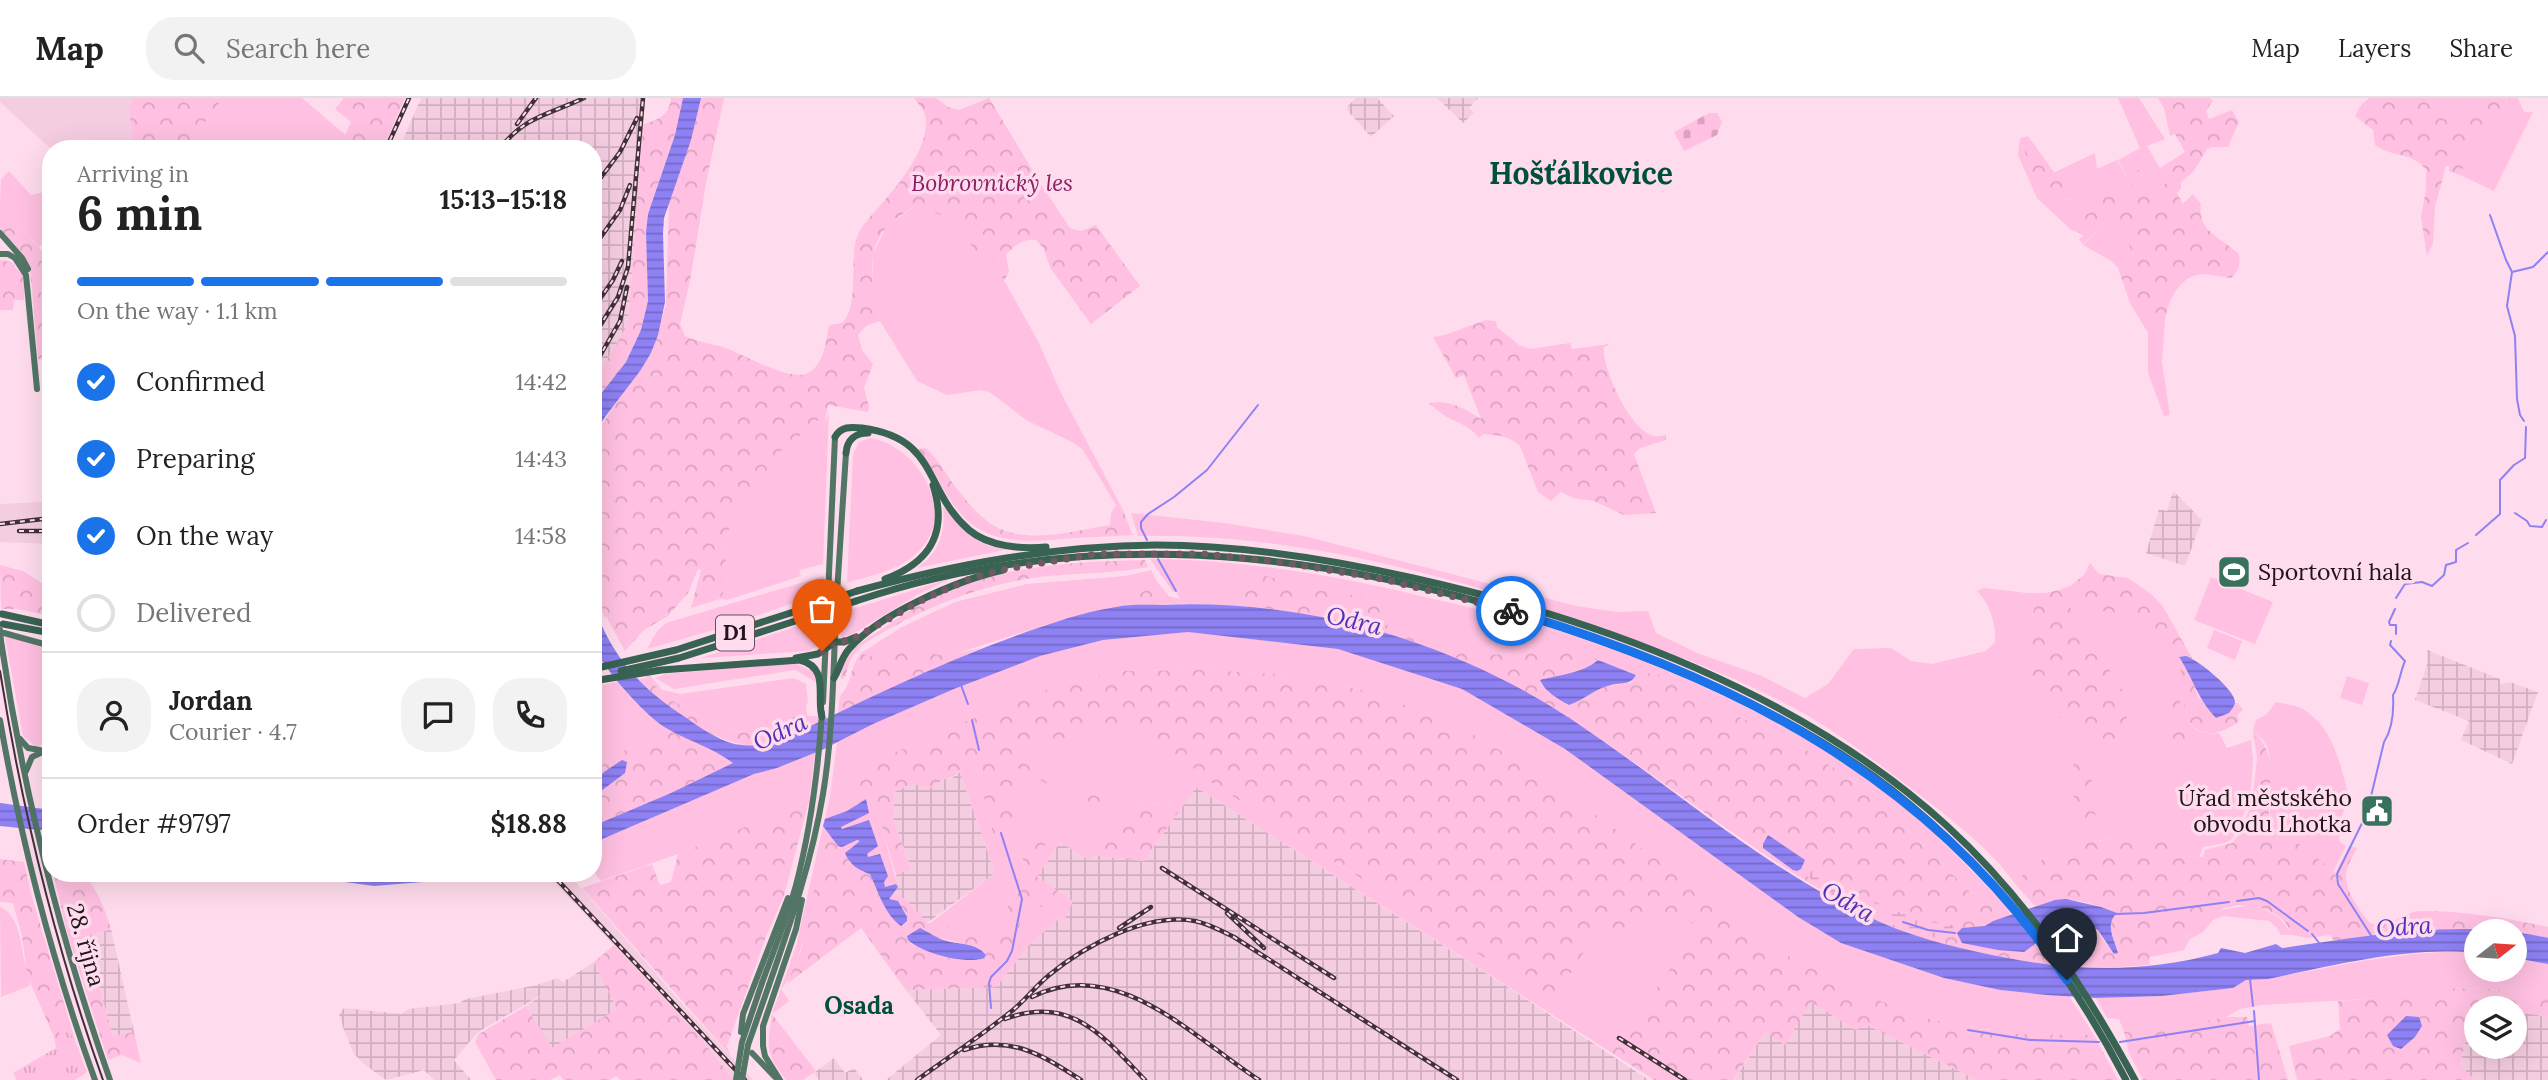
<!DOCTYPE html>
<meta charset="utf-8">
<style>
body{margin:0;font-family:Lora,serif;background:#f2f2f2;color:#222;height:100vh;display:flex;flex-direction:column;font-size:26px;white-space:nowrap}
*{box-sizing:border-box;margin:0}
p{font-size:23px;color:#767676}
.icon{flex:none;width:38px;height:38px;fill:none;stroke:currentColor;stroke-width:2;stroke-linecap:round;stroke-linejoin:round}
.map{position:relative;flex:1;overflow:hidden}
.sheet{position:absolute;left:42px;top:42px;width:560px;height:742px;display:flex;flex-direction:column;background:#fff;border-radius:28px;box-shadow:0 7px 28px #0002}
.sheet>*{flex:none}
.needle{width:46px;rotate:73deg}
.controls{position:absolute;left:2464px;top:821px;display:grid;gap:14px}
.controls a{display:grid;place-items:center;width:63px;height:63px;border-radius:50%;background:#fff;box-shadow:0 7px 28px #0002;font-size:35px}
.pin{position:absolute;display:grid;place-items:center;width:60px;height:60px;color:#fff;margin:-72px -30px;border-radius:50% 50% 50% 0;rotate:-45deg;box-shadow:0 0 7px #0007}
.pin .icon{rotate:45deg}
.courier{position:absolute;display:grid;place-items:center;width:70px;height:70px;margin:-35px;border:5px solid #1a73e8;border-radius:50%;background:#fff;color:#222;box-shadow:0 2px 9px #0007}
.overview em{font-style:normal;font-weight:800}
.overview div{display:flex;flex-direction:column-reverse}
.overview{display:flex;align-items:center;justify-content:space-between;height:119px;padding:0 35px}
h1{font-size:46px;font-weight:800;line-height:52px}
.bar{display:grid;grid-template-columns:repeat(4,1fr);gap:10px 7px;align-content:center;height:84px;padding:0 35px}
.bar i{height:9px;border-radius:5px;background:#e0e0e0}
.bar .current{background:#1a73e8}
.bar p{grid-column:span 4}
.line{display:flex;align-items:center;gap:18px;padding:0 35px;border-top:2px solid #e0e0e0}
.line div{flex:1}
.round{display:grid;place-items:center;flex:none;width:74px;height:74px;border-radius:28px;background:#f2f2f2}
ol{padding:0 35px;list-style:none}
li{display:flex;align-items:center;gap:21px;height:77px}
li p{margin-inline-start:auto}
li .icon{padding:7px;border-radius:50%;background:#1a73e8;color:#fff;stroke-width:4}
li:last-child{color:#767676}
li i{width:38px;height:38px;border:4px solid #e0e0e0;border-radius:50%}
header{display:flex;align-items:center;gap:42px;box-sizing:border-box;height:98px;padding:0 35px;background:#fff;border-bottom:2px solid #e0e0e0}
header strong{font-size:33px}
nav{display:flex;gap:38px;margin-inline-start:auto;font-size:24px}
.search{width:490px;height:63px;background:#f2f2f2;display:flex;align-items:center;gap:18px;box-sizing:border-box;padding:0 24px;border-radius:28px;color:#767676;font-size:26px}
.map>svg:first-child{display:block}
.built{fill:#f5cde1}
.industrial{fill:url(#industrial-grid)}
.green{fill:#ffc0e1}
.forest{fill:url(#forest-crowns);fill-rule:evenodd}
.wetland{fill:url(#wetland-marsh)}
.cemetery{fill:url(#cemetery-stones)}
.park{fill:url(#park-tufts)}
.water{fill:url(#water-rules)}
.lines{fill:none;stroke-linecap:round;stroke-linejoin:round}
.stream{stroke:#8e81f4;stroke-width:2}
.major{stroke:#527566;stroke-width:6}
.highway{stroke:#386251;stroke-width:7}
.tram{stroke:#403038;stroke-width:2}
.rail-casing{stroke:#403038;stroke-width:4.5}
.rail{stroke:#ffdced;stroke-width:2;stroke-dasharray:5;stroke-linecap:butt}
.major-bridge{stroke:#527566;stroke-width:6}
.highway-bridge{stroke:#386251;stroke-width:7}
.done{stroke:#6f5a64;stroke-width:7;stroke-dasharray:0 12.6}
.route{stroke:#1a73e8;stroke-width:9}
.labels{text-anchor:middle;stroke-width:7;stroke-linejoin:round;paint-order:stroke}
.shield{fill:#ffdced;stroke:#64505a;stroke-width:2}
.shield-label{font-size:21px;font-weight:bold;fill:#22141b}
.park-label{font-size:23px;font-style:italic;fill:#8a1f64;stroke:#ffdced}
.poi-label{font-size:23px;fill:#22141b;stroke:#ffdced;text-anchor:start}
.street-label{font-size:23px;fill:#22141b;stroke:#ffdced}
.water-label{font-size:24px;font-style:italic;fill:#512fb5;stroke:#ffdced}
.neighbourhood-label{font-size:24px;font-weight:bold;fill:#005039;stroke:#ffdced}
.district-label{font-size:30px;font-weight:bold;fill:#005039;stroke:#ffdced}
</style>
<header>
<strong>Map</strong>
<div class="search"><svg class="icon" aria-label="search" viewBox="0 0 24 24"><circle cx="10" cy="10" r="6"/><path d="M15 15l6 6"/></svg>Search here</div>
<nav><a>Map</a><a>Layers</a><a>Share</a></nav>
</header>
<div class="map">
<svg width="2548" height="982" viewBox="0 0 2548 982">
<defs>
<pattern id="industrial-grid" width="8" height="8" patternUnits="userSpaceOnUse" patternTransform="scale(1.75)"><rect width="8" height="8" fill="#f5cde1"/><path d="M0 4h8M4 0v8" fill="none" stroke="#d2afc0"/></pattern>
<pattern id="forest-crowns" width="20" height="18" patternUnits="userSpaceOnUse" patternTransform="scale(1.75)"><rect width="20" height="18" fill="#ffc0e1"/><path d="M2 6a3 3 0 1 1 6 0M12 15a3 3 0 1 1 6 0" fill="none" stroke="#daa4c0"/></pattern>
<pattern id="wetland-marsh" width="20" height="14" patternUnits="userSpaceOnUse" patternTransform="scale(1.75)"><rect width="20" height="14" fill="#ffc0e1"/><path d="M1 5h8M5 5V1M11 12h8M15 12V8" fill="none" stroke="#daa4c0"/></pattern>
<pattern id="cemetery-stones" width="16" height="16" patternUnits="userSpaceOnUse" patternTransform="scale(1.75)"><rect width="16" height="16" fill="#ffc0e1"/><path d="M2 7V4a2 2 0 0 1 4 0v3zM10 15v-3a2 2 0 0 1 4 0v3z" fill="#daa4c0"/></pattern>
<pattern id="park-tufts" width="24" height="20" patternUnits="userSpaceOnUse" patternTransform="scale(1.75)"><rect width="24" height="20" fill="#ffc0e1"/><path d="M3 7l-1-3M5 7V3M7 7l1-3M15 17l-1-3M17 17v-4M19 17l1-3" fill="none" stroke="#daa4c0"/></pattern>
<pattern id="water-rules" width="6" height="5" patternUnits="userSpaceOnUse" patternTransform="scale(1.75)"><rect width="6" height="5" fill="#8e81f4"/><path d="M0 2.5h6" fill="none" stroke="#7468c5"/></pattern>
</defs>
<rect width="100%" height="100%" fill="#ffdced"/>
<!-- built -->
<g class="built">
<path d="M0,0H133L129,10L133,51H51L0,4Z"/>
<path d="M51,177V285H48L43,268L41,187Z"/>
<path d="M42,404L43,415L51,414V446L0,444V406Z"/>
<path d="M546,775H568L685,909L753,982H734L699,938Z"/>
</g>
<!-- industrial -->
<g class="industrial">
<path d="M421,0H645L628,226L593,286V51H399Z"/>
<path d="M1356,0H1377L1394,18L1371,39L1347,12L1348,8Z"/>
<path d="M1437,0H1478L1469,10L1474,15L1463,25Z"/>
<path d="M2173,393L2202,422L2185,468L2146,455L2159,411L2167,413Z"/>
<path d="M2427,552L2500,581V586L2510,584L2538,594L2512,666L2461,642L2469,623L2415,602L2427,567Z"/>
<path d="M960,674L995,775L927,825L903,801L891,796L898,789L896,786V777L911,770L893,720L894,694L912,686L925,687L939,681L952,680Z"/>
<path d="M1196,689L1503,886L1649,982H886L941,937L906,892L996,889L1029,847L1060,819L1064,821L1072,803L1037,779L1060,744L1089,762L1092,757L1144,763Z"/>
<path d="M111,831L134,934L113,938L85,839Z"/>
<path d="M594,864L618,911L552,950L526,908L545,895L478,934L454,962L471,982H434L424,972L386,982L364,966L354,956L344,932L339,916L344,910L401,916L409,911L459,905L466,901L537,887L558,880L563,884Z"/>
<path d="M1811,903L1854,931L1867,927L1977,982H1734L1765,934L1785,946Z"/>
<path d="M2474,906L2496,910H2476V948H2515V913L2548,919V982H2475L2460,968Z"/>
<path d="M834,960L845,975L854,970L863,982H819L814,975Z"/>
</g>
<!-- green -->
<g class="green">
<path d="M223,0H302L356,46L353,51H185Z"/>
<path d="M2118,0H2139L2165,41L2147,48L2168,84L2152,94L2129,56L2140,50Z"/>
<path d="M2429,0H2463L2465,11L2461,23C2444,25 2433,16 2429,0Z"/>
<path d="M2506,0H2518L2524,14H2533L2494,93L2460,77L2470,54L2467,46L2469,36L2479,26L2490,23L2507,4Z"/>
<path d="M2020,40L2040,97L2062,113L2074,112L2062,109L2064,103L2073,100L2053,75L2095,55L2097,71L2117,62L2140,101L2125,106L2100,101L2105,108L2075,122L2079,135L2071,132L2037,100L2018,57Z"/>
<path d="M9,73L31,97L48,93L51,95V141L49,139L39,149L0,106L1,81Z"/>
<path d="M915,108L957,123L978,159L983,145L1038,243L1061,295L1123,412L1116,407L1083,352L1074,345L1026,322L991,295L981,292L947,297L917,283L880,223L872,192L873,156L886,129Z"/>
<path d="M2119,128L2135,159L2118,170L2110,162L2083,147L2099,131Z"/>
<path d="M2158,191H2161L2162,196L2155,213L2159,221L2165,222L2162,264L2170,317L2164,318L2148,275V235L2130,205L2139,208Z"/>
<path d="M829,314L823,466L799,472L801,478L727,502L720,501L728,485L725,443L735,414L737,415L774,362L772,360L824,316L822,334Z"/>
<path d="M870,340C917,347 957,413 920,452C901,472 873,477 847,485L853,356L859,344Z"/>
<path d="M943,408C960,430 979,451 1009,451L916,470C939,457 946,432 943,408Z"/>
<path d="M1131,415L1224,425L1304,438L1576,508L1617,514L1648,513L1656,535L1697,555L1762,578L1805,600L1828,586L1854,551L1891,550L1911,563L1932,566L1986,553L1995,544C1997,528 1989,504 1977,493L1984,490L2027,495L2036,505L2024,545L2036,593L2049,614L2092,639L2110,643L2121,640L2123,593L2059,492L2069,488L2084,512C2096,511 2115,512 2126,518C2142,526 2172,556 2181,572C2193,594 2171,640 2219,635L2227,650L2251,642L2253,662L2250,702L2232,741L2225,745L2203,749L2199,759L2179,758L2162,738H2119L2097,743L2090,666L2073,654L2086,741H2075L2062,751L2027,770L2016,787C1991,751 1951,721 1916,694C1879,666 1843,638 1803,615C1742,581 1674,556 1608,532C1457,479 1300,435 1138,438Z"/>
<path d="M1150,461C1246,462 1340,478 1433,501C1481,512 1530,523 1577,539C1673,571 1783,622 1867,680C1916,715 1959,759 2000,802L1984,808L1871,695L1800,648L1714,607L1656,575L1636,577L1598,562L1581,550L1544,546L1523,557L1485,556L1447,550L1382,525L1377,501L1306,490L1253,475L1226,498L1221,507L1182,506L1176,493L1173,494Z"/>
<path d="M1151,472L1158,485L1117,509L1058,523L945,559L870,560L861,555L902,529L955,504L1027,486L1125,478Z"/>
<path d="M824,478L823,495L717,531L647,551L657,533L666,525Z"/>
<path d="M2211,479L2273,504L2255,546L2194,522Z"/>
<path d="M952,480L919,496L851,537L841,539L843,514Z"/>
<path d="M819,521V546L809,553L701,560Z"/>
<path d="M2214,532L2242,543L2235,562L2207,550Z"/>
<path d="M1188,534L1338,551L1462,591L1565,651L1798,819L1841,845L1944,880L2000,892L2069,898L2094,937L2016,936L1933,922L1883,904L1793,861L1562,692L1484,642L1434,617L1357,591L1295,577L1206,572L1125,573L1086,579L1017,601L855,672L876,701L881,726L898,789L889,801L857,742L842,749L827,734C821,765 802,874 781,891L789,903L772,916L796,848L830,698L837,645L873,626L954,591L1040,558L1103,542Z"/>
<path d="M5,539L28,544L51,553V646L35,648L23,638Z"/>
<path d="M795,565L814,574L816,584L795,572L674,591L655,580L665,576Z"/>
<path d="M650,577L662,592L680,596L794,580L806,586L808,605L746,635C703,623 676,610 645,578Z"/>
<path d="M2347,578L2369,585L2362,607L2340,600Z"/>
<path d="M618,584L664,629L604,665L593,676V608L602,587Z"/>
<path d="M2276,604C2284,606 2295,607 2303,611C2336,631 2342,674 2351,708H2345L2341,721L2351,725L2339,739L2340,744L2346,748L2333,774L2303,748L2272,730C2266,709 2276,662 2265,645C2262,640 2257,636 2253,632L2256,622L2266,617Z"/>
<path d="M1109,627H1124L1179,658L1206,681L1553,904L1595,837L1676,816L1700,829L1612,955L1196,689L1185,705L1127,708L1089,762L1060,744L1037,779L1022,757L1027,784L1010,799L1002,830L994,843L929,826L995,775L960,674L961,662L973,655L993,735L1006,663L1071,699L1112,701L1081,694L1013,655Z"/>
<path d="M815,655L809,703L678,756L601,783L593,773V745L754,676L777,670Z"/>
<path d="M1058,793L1073,803L1065,822L1060,820L1029,847L996,889H992L1015,851L1014,810L1016,803L1042,809Z"/>
<path d="M2250,807C2271,813 2281,818 2292,837H2281L2276,829L2269,823L2223,818L2213,822L2203,834L2190,841L2184,852L2161,857L2163,849L2169,844L2188,837L2216,813Z"/>
<path d="M0,809C25,819 20,863 30,882L29,888L1,899Z"/>
<path d="M2454,853L2476,855V872H2515V860L2548,866V899L2518,892L2446,890L2381,900L2261,907L2240,911L2226,919L2171,930L2124,934L2119,921L2107,920L2096,900L2162,898L2233,890L2246,882L2268,881L2361,863L2413,856Z"/>
</g>
<!-- forest -->
<g class="forest">
<path d="M133,0H223L185,51H133L129,10Z"/>
<path d="M344,0H405L383,51H353L356,46L345,37L351,24L335,11Z"/>
<path d="M671,0H683L675,37L648,116L646,134L648,203L641,233L626,264L593,306V286L628,226L643,26C658,23 670,16 671,0Z"/>
<path d="M698,0H724L706,85L690,183L680,226L685,238C698,244 712,246 726,250C745,257 790,284 808,275C824,267 826,243 829,227L842,225C859,208 850,166 856,142C861,125 873,117 884,103C901,84 927,51 926,23C926,14 919,7 914,0H936L948,9L959,12L989,0C1016,44 1041,88 1070,130L1081,133L1096,127L1140,188L1091,226L1051,171L1043,150L1036,142C1023,140 1014,148 1006,157L1009,174L1004,183L983,146L978,160L957,123L915,108C906,114 896,120 888,128C863,152 873,193 880,223L866,228L858,237L862,252L873,266L864,290L869,308L868,314L828,307L823,336L820,338L823,318L773,360L774,362L737,416L735,415L725,443L728,485L720,501L691,510L701,472L698,471L688,495L668,518L644,532L625,553L607,520L604,519L593,487V343L600,329L652,254L666,206L669,99Z"/>
<path d="M2158,0H2210L2213,2L2206,13L2209,21L2232,12L2239,24L2228,49H2212L2207,51L2194,73L2181,84V91L2177,95L2183,106L2193,96L2201,106C2196,132 2221,140 2238,155C2242,163 2238,175 2231,180C2221,179 2212,176 2202,176C2179,178 2168,203 2165,222H2159L2155,213L2162,196L2161,191L2139,208L2130,205L2118,170L2135,159L2119,128L2099,131L2083,146L2079,141L2084,138L2079,135L2075,122L2104,108L2100,101L2117,93L2125,106L2139,101L2118,62L2129,56L2152,94L2168,84L2160,70L2185,54L2175,36L2170,38L2164,10Z"/>
<path d="M2369,0H2429C2433,16 2444,25 2461,23L2465,11L2463,0H2506C2510,34 2457,16 2470,54L2460,77L2449,73V68H2446L2435,109L2433,145L2427,158L2421,119L2426,92V72C2414,54 2390,59 2375,47L2373,32L2355,18L2362,6Z"/>
<path d="M2028,38L2061,84L2072,77C2079,82 2083,87 2079,96L2064,103L2062,109L2074,112L2073,114H2054L2040,97L2020,40Z"/>
<path d="M0,106L51,163V177L41,187L43,262L38,261L30,169L24,158L0,130Z"/>
<path d="M0,162L11,164L24,179V202H14L13,212H0Z"/>
<path d="M1486,222L1496,223L1497,229L1519,247L1530,251L1570,245L1572,251L1610,246L1604,249C1601,269 1632,336 1655,338C1658,339 1662,337 1666,337V342L1640,350L1634,356L1656,415L1624,417L1594,403L1573,400L1561,394L1551,403L1538,394L1520,348C1510,338 1497,337 1483,336L1479,340C1470,328 1460,326 1449,320C1442,317 1435,310 1429,305C1449,302 1464,310 1481,321L1464,277L1456,280L1433,239C1448,238 1469,227 1486,222Z"/>
<path d="M926,350C941,364 948,381 962,397C972,410 987,426 1003,432C1035,445 1078,432 1110,427L1111,415L1116,407L1123,412L1132,436L1136,437C1116,438 1096,439 1076,440C1035,443 990,450 960,415C943,396 935,371 918,351Z"/>
<path d="M1145,462L1148,469C1108,477 1066,474 1026,481C978,490 933,506 891,530C868,543 850,550 846,578L841,582C839,557 863,542 882,531C905,515 929,500 956,489C1016,466 1082,464 1145,462Z"/>
<path d="M2090,465L2099,476L2128,480L2150,495L2162,507L2192,560H2179L2191,577L2197,596L2211,615H2229L2235,605H2238L2243,612L2237,617L2239,623C2218,641 2188,641 2184,607C2183,596 2186,585 2182,575C2176,560 2140,525 2125,518C2113,512 2101,512 2089,516L2088,512L2084,513L2069,489L2084,477Z"/>
<path d="M0,467L23,473L51,491V518L17,511H1Z"/>
<path d="M1252,474L1306,490L1377,501L1382,525L1447,550L1485,556L1523,557L1544,546L1581,550L1598,562C1586,572 1561,580 1545,580L1541,586L1550,595L1569,607L1606,588L1630,585L1638,576L1656,575L1714,607L1800,648L1871,695L1984,808L2000,802L2050,866H2041C1986,856 1928,847 1878,823C1760,765 1662,677 1551,609C1452,548 1337,512 1221,507L1226,498Z"/>
<path d="M1158,485L1169,498L1180,501L1182,506L1117,509Z"/>
<path d="M2059,492L2123,593L2128,615L2121,640L2109,643L2092,639L2049,614L2036,593L2024,545L2036,505L2027,495H2045Z"/>
<path d="M981,550L838,615L840,598C852,587 849,570 861,555L870,559L879,551H908L945,558Z"/>
<path d="M1206,572L1295,577L1361,592L1434,617L1484,642L1562,692L1793,861L1883,904L1933,922L2016,936L2094,937L2118,982H1977L1867,927L1856,932L1811,904L1785,947L1765,934L1733,982H1654L1612,955L1699,829L1676,816L1595,837L1553,904L1206,681L1179,658L1124,627H1109L1014,655L1081,694L1112,701L1116,708L1094,705L1071,699L1007,664L1020,710L1014,731L1001,741L993,735L973,655L962,662V670C953,683 943,678 931,690L912,686L894,694L893,720L911,771L896,777L881,726L876,701L859,692L855,672L1017,601L1086,579L1125,573Z"/>
<path d="M647,580C677,611 704,623 745,635L806,605L807,618H818V625C804,632 788,643 773,646C725,658 668,610 634,581Z"/>
<path d="M2179,599L2183,619L2190,629C2188,641 2183,643 2171,645L2170,607Z"/>
<path d="M664,629L714,651L734,665L671,695L593,728V676L604,665Z"/>
<path d="M2253,632C2287,669 2260,692 2272,730L2303,748L2335,775L2349,748L2357,750C2353,758 2347,767 2346,776C2345,793 2360,813 2370,825C2392,831 2402,813 2422,813C2464,813 2507,820 2548,829V840C2472,822 2409,835 2334,843L2330,837L2308,840L2292,837C2290,833 2287,826 2284,823C2268,807 2235,801 2216,814C2207,819 2199,829 2190,835C2179,843 2165,842 2161,857L2149,859L2150,867L2106,870L2076,868L2051,833C2064,826 2080,825 2094,830L2114,856L2118,852L2112,839L2110,824L2116,816C2087,802 2066,797 2036,809L2016,787L2027,770L2062,751L2075,741H2085C2068,716 2076,682 2073,653L2090,665L2098,743L2119,738H2162L2179,758L2203,759L2205,752L2232,745L2238,738L2252,705L2257,661Z"/>
<path d="M809,703L784,798L767,836L727,948L731,958L582,790L652,766L660,787L671,784L678,756Z"/>
<path d="M1185,705L1144,763L1090,757L1127,708Z"/>
<path d="M827,733C840,750 838,750 857,742L861,744L849,751L862,774L869,775L891,796L906,801L927,825L982,836L994,843L1002,830L1010,799L1027,784L1022,756L1043,741H1046L1037,779L1058,793L1042,809L1016,803L1014,810L1022,814L1015,851L992,889L906,892L861,830L787,886L801,852ZM938,840L975,848L986,856L984,860C965,867 928,854 910,845Z"/>
<path d="M0,761L24,764L31,796L76,945L64,925L59,927L61,947L56,950L54,939L27,877L22,838L13,805L0,804Z"/>
<path d="M53,775C60,775 69,774 76,775C95,779 106,815 111,831L85,839L113,938L134,934L141,965L122,957L108,962L68,838Z"/>
<path d="M614,847L699,938L734,982H621L616,978L610,982H563L560,977L550,982H496L475,944L479,936L526,908L552,950L617,911L594,864Z"/>
<path d="M2446,890L2518,892L2548,899V919L2515,913V910L2474,906L2460,967L2475,982H2297L2289,948L2330,938L2340,931L2338,903L2381,900Z"/>
<path d="M772,916L816,973L803,982H786C765,955 767,949 772,916Z"/>
<path d="M2226,919H2247L2249,928L2271,925L2288,982H2143L2129,955L2124,934L2171,930Z"/>
</g>
<!-- wetland -->
<path class="wetland" d="M1812,768C1855,793 1902,824 1953,827L1954,838C1917,850 1837,797 1805,777Z"/>
<!-- cemetery -->
<path class="cemetery" d="M1709,15H1717L1722,24L1717,37L1684,53L1674,34Z"/>
<!-- park -->
<path class="park" d="M64,924L76,945L87,974L75,982H17L13,975L61,947L58,926Z"/>
<!-- water -->
<g class="water">
<path d="M683,0H701L691,42L664,120L663,135L665,204L658,237L651,255L640,273L605,319L593,339V306L626,264L641,232L648,203L646,134L648,116L675,37Z"/>
<path d="M593,506C613,561 639,589 688,621C700,630 716,640 731,645C744,649 760,647 774,646C854,607 934,567 1018,537C1049,526 1082,514 1116,509C1131,506 1147,507 1163,507C1298,501 1436,538 1552,609C1662,678 1760,771 1880,824C1921,842 1965,852 2008,860C2078,874 2149,874 2218,855L2221,850L2245,855L2276,846L2282,850C2369,838 2461,820 2548,840V866L2515,860V833H2476V855C2408,848 2335,867 2268,881L2246,882L2233,890L2162,898L2096,900L2047,897L2000,892L1944,880L1841,845L1798,819L1565,651L1462,591L1338,551L1188,534L1103,542L1040,558L954,591L873,626L822,652L777,670L754,676L593,745V728L671,695L733,665C710,648 690,644 666,630C647,619 597,565 593,544C591,532 593,518 593,506Z"/>
<path d="M2186,558C2197,561 2237,593 2235,605C2234,609 2231,612 2229,615L2216,620C2198,602 2193,580 2179,559Z"/>
<path d="M1598,562L1636,577C1630,588 1621,584 1611,587C1596,590 1584,602 1569,607C1558,601 1545,594 1540,582C1559,577 1583,575 1598,562Z"/>
<path d="M622,662L627,664L625,675L593,699V685L604,674Z"/>
<path d="M866,701L869,715L841,729L842,731L869,722L878,748L867,756L868,759L880,756L888,778L884,784L885,789L896,786L898,789L889,801L898,803L907,819V823L901,828C885,817 878,793 870,776C858,772 850,767 845,755L860,743L857,742L842,749L838,748L823,728L825,721L847,713Z"/>
<path d="M0,705L51,712V733L0,728Z"/>
<path d="M1768,737L1805,762L1801,771L1797,773L1793,772L1763,750V746Z"/>
<path d="M279,775H493L447,782L374,788Z"/>
<path d="M2066,801L2101,809L2117,815C2104,827 2115,842 2118,855L2114,856L2098,832L2087,827L2077,826L2057,830L2024,854L1998,852L1962,845L1957,835L1962,830L1985,828L1993,823L2055,802Z"/>
<path d="M920,830C929,834 937,841 947,843C961,847 975,844 986,857L984,860C966,867 922,855 908,842L907,838Z"/>
<path d="M2406,918L2419,919L2422,928L2415,939L2401,951L2393,948L2387,937Z"/>
</g>
<g class="lines">
<!-- stream -->
<g class="stream">
<path d="M2490,117L2506,162L2512,174"/>
<path d="M2524,323L2520,317L2517,301L2515,238L2507,208L2512,174L2533,169L2548,154"/>
<path d="M2515,415L2527,423L2530,428L2542,429L2546,422"/>
<path d="M2476,437L2500,416V382L2514,367L2525,360L2526,329"/>
<path d="M1147,442L1141,430V424L1148,416L1174,399L1207,372L1258,307"/>
<path d="M1158,461L1176,493"/>
<path d="M2396,500L2405,486L2422,484L2432,488L2444,477L2446,467L2456,464V452L2468,445"/>
<path d="M2395,511L2389,524L2390,527H2396V536"/>
<path d="M961,587L968,606"/>
<path d="M972,622L979,652"/>
<path d="M2237,803L2259,800L2267,803L2308,833"/>
<path d="M2115,816L2144,815L2229,804"/>
<path d="M1903,824L1928,832L1955,835"/>
<path d="M2312,836L2320,846"/>
<path d="M2372,839L2338,786L2337,776L2367,715L2384,644C2393,630 2394,614 2393,597C2399,589 2400,574 2405,563L2390,547L2391,543"/>
<path d="M2250,881L2253,908"/>
<path d="M991,910L989,885L991,879L1007,863L1012,853L1022,801L1001,735"/>
<path d="M2254,913L2259,982"/>
<path d="M1968,932L2030,942L2099,944"/>
<path d="M2120,944L2255,923"/>
</g>
<!-- major -->
<g class="major">
<path d="M0,135L22,160L28,171"/>
<path d="M0,156H8L15,160L26,177L37,291"/>
<path d="M837,495L846,355"/>
<path d="M828,498L835,339"/>
<path d="M4,535L51,548"/>
<path d="M1,543C23,692 60,840 110,982"/>
<path d="M823,604L827,517"/>
<path d="M0,622C21,743 53,866 95,982"/>
<path d="M20,641L28,650L40,652"/>
<path d="M26,673L32,659L51,650"/>
<path d="M762,885C774,852 787,820 796,787C811,730 818,673 822,615"/>
<path d="M769,887C791,824 812,762 823,696C833,636 833,575 836,515"/>
<path d="M741,934L743,916L788,800"/>
<path d="M752,955L775,979"/>
<path d="M780,982L765,958L763,948V928L796,831L802,802"/>
</g>
<!-- highway -->
<g class="highway">
<path d="M835,339C841,328 851,329 862,330C939,340 923,392 969,432C989,449 1022,451 1046,449"/>
<path d="M846,355C847,342 855,335 868,335"/>
<path d="M885,481C931,464 948,434 933,387"/>
<path d="M857,493C956,466 1053,448 1156,447C1243,447 1329,461 1413,480C1601,522 1802,596 1946,727C2026,800 2084,888 2135,982"/>
<path d="M856,503C1112,417 1387,459 1633,555C1724,590 1815,632 1892,692C1992,771 2068,870 2126,982"/>
<path d="M2,516L51,527"/>
<path d="M3,526L51,535"/>
<path d="M796,560L818,556L835,544H844L856,539"/>
<path d="M593,571L676,552L809,509"/>
<path d="M621,573L679,560L808,519"/>
<path d="M834,580C840,570 841,560 849,551C879,516 958,482 1003,472"/>
<path d="M593,583L661,572L800,562C830,570 816,598 822,619"/>
</g>
<!-- tram -->
<path class="tram" d="M0,573C22,712 56,850 103,982"/>
<defs>
<g id="rail">
<path d="M517,26L536,0"/>
<path d="M386,51L409,0"/>
<path d="M499,51C527,17 548,17 584,0"/>
<path d="M593,90L620,54L637,20"/>
<path d="M593,150L620,112L630,87"/>
<path d="M593,211L613,182L622,163"/>
<path d="M593,239L618,199L628,169L643,0"/>
<path d="M593,270L620,223L627,189"/>
<path d="M0,426L51,420"/>
<path d="M19,433H51"/>
<path d="M1162,770L1334,880"/>
<path d="M551,775L745,982"/>
<path d="M1227,815L1264,850"/>
<path d="M1119,830L1151,809"/>
<path d="M1032,899C1116,856 1194,940 1259,982"/>
<path d="M1005,921C1071,896 1104,939 1145,982"/>
<path d="M1619,940L1685,982"/>
<path d="M964,952C1010,936 1044,958 1081,982"/>
<path d="M917,982C949,959 982,937 1013,912C1025,902 1035,889 1048,878C1084,848 1146,814 1195,823C1209,826 1222,833 1234,839L1457,982"/>
</g>
</defs>
<!-- rail casing -->
<use href="#rail" class="rail-casing"/>
<!-- rail -->
<use href="#rail" class="rail"/>
<!-- major-bridge -->
<g class="major-bridge">
<path d="M0,532L1,543"/>
<path d="M736,982L742,944L762,885"/>
<path d="M742,982L748,947L769,887"/>
</g>
<!-- highway-bridge -->
<g class="highway-bridge">
<path d="M809,509L857,493"/>
<path d="M808,519L856,503"/>
</g>
</g>
<g class="lines">
<!-- done -->
<path class="done" d="M822,553L835,544L851,542L926,500L972,480L1000,472L1096,456H1206L1287,465L1382,481L1511,513"/>
<!-- route -->
<path class="route" d="M1511,513C1737,580 1934,681 2067,882"/>
</g>
<!-- icons -->
<defs>
<symbol id="stadium-square" viewBox="-11 -11 22 22"><rect x="-9" y="-9" width="18" height="18" rx="4" fill="#38725c" stroke="#ffdced"/><path d="M0-5a6.5 5 0 1 0 0 10a6.5 5 0 1 0 0-10ZM-3.5-1.8h7v3.6h-7Z" fill="#fff"/></symbol>
<symbol id="civic-square" viewBox="-11 -11 22 22"><rect x="-9" y="-9" width="18" height="18" rx="4" fill="#38725c" stroke="#ffdced"/><path d="M-.6-6.5H3V-4.5H.6V-3L4-1V1h2V6H-6V1h2V-1L-.6-3ZM-1.2 2.5V6h2.4V2.5Z" fill="#fff"/></symbol>
</defs>
<g fill-rule="evenodd">
<use href="#stadium-square" x="2215" y="455" width="38" height="38"/>
<use href="#civic-square" x="2358" y="694" width="38" height="38"/>
</g>
<g class="labels">
<!-- shield labels -->
<rect class="shield" x="716" y="517.5" width="38" height="35" rx="5"/>
<g class="shield-label">
<text x="735" y="542">D1</text>
</g>
<!-- park labels -->
<g class="park-label">
<text x="992" y="93">Bobrovnický les</text>
</g>
<!-- poi labels -->
<g class="poi-label">
<text x="2258" y="482">Sportovní hala</text>
<text x="2352" y="708" text-anchor="end">Úřad městského<tspan x="2352" dy="26">obvodu Lhotka</tspan></text>
</g>
<!-- street labels -->
<g class="street-label">
<text transform="translate(86 847) rotate(74)" y="8">28. října</text>
</g>
<!-- water labels -->
<g class="water-label">
<text transform="translate(1354 523) rotate(13)" y="8">Odra</text>
<text transform="translate(780 634) rotate(-24)" y="8">Odra</text>
<text transform="translate(1848 804) rotate(30)" y="8">Odra</text>
<text transform="translate(2404 829) rotate(-4)" y="8">Odra</text>
</g>
<!-- neighbourhood labels -->
<g class="neighbourhood-label">
<text x="859" y="916">Osada</text>
</g>
<!-- district labels -->
<g class="district-label">
<text x="1581" y="86">Hošťálkovice</text>
</g>
</g>
</svg>
<div class="controls">
<a><svg class="needle" viewBox="-14 -14 28 28"><path d="M0-13l5 13h-10z" fill="#e53935"/><path d="M0 13l5-13h-10z" fill="#767676"/></svg></a>
<a><svg class="icon" aria-label="layers" viewBox="0 0 24 24"><path d="M12 4l9 5-9 5-9-5zM3 14l9 5 9-5"/></svg></a>
</div>
<div class="pin" style="left:822px;top:553px;background:#ea580c"><svg class="icon" aria-label="bag" viewBox="0 0 24 24"><path d="M5 8h14l-1 12H6zM9 8a3 3 0 0 1 6 0"/></svg></div>
<div class="pin" style="left:2067px;top:882px;background:#1f2937"><svg class="icon" aria-label="home" viewBox="0 0 24 24"><path d="M3 11l9-7 9 7M6 9v11h12V9"/></svg></div>
<div class="courier" style="left:1511px;top:513px"><svg class="icon" aria-label="bike" viewBox="0 0 24 24"><circle cx="6" cy="16" r="4"/><circle cx="18" cy="16" r="4"/><path d="M6 16l4-8h5l3 8M10 8l3 8H6M13 5h3"/></svg></div>
<section class="sheet">
<div class="overview"><div><h1>6 min</h1><p>Arriving in</p></div><em>15:13–15:18</em></div>
<div class="bar"><i class="current"></i><i class="current"></i><i class="current"></i><i></i><p>On the way · 1.1 km</p></div>
<ol>
<li><svg class="icon" aria-label="check" viewBox="0 0 24 24"><path d="M5 12l5 5 9-10"/></svg>Confirmed<p>14:42</p></li>
<li><svg class="icon" aria-label="check" viewBox="0 0 24 24"><path d="M5 12l5 5 9-10"/></svg>Preparing<p>14:43</p></li>
<li><svg class="icon" aria-label="check" viewBox="0 0 24 24"><path d="M5 12l5 5 9-10"/></svg>On the way<p>14:58</p></li>
<li><i></i>Delivered</li>
</ol>
<div class="line" style="height:126px"><a class="round"><svg class="icon" aria-label="person" viewBox="0 0 24 24"><circle cx="12" cy="8" r="4"/><path d="M4 21q1-7 8-7t8 7"/></svg></a><div><b>Jordan</b><p>Courier · 4.7</p></div><a class="round"><svg class="icon" aria-label="chat" viewBox="0 0 24 24"><path d="M4 5h16v11H9l-5 4z"/></svg></a><a class="round"><svg class="icon" aria-label="phone" viewBox="0 0 24 24"><path d="M5 4h4l2 5-3 2q2 4 5 5l2-3 5 2v4C11 20 4 13 5 4z"/></svg></a></div>
<div class="line" style="height:91px"><div>Order #9797</div><b>$18.88</b></div>
</section>
</div>
